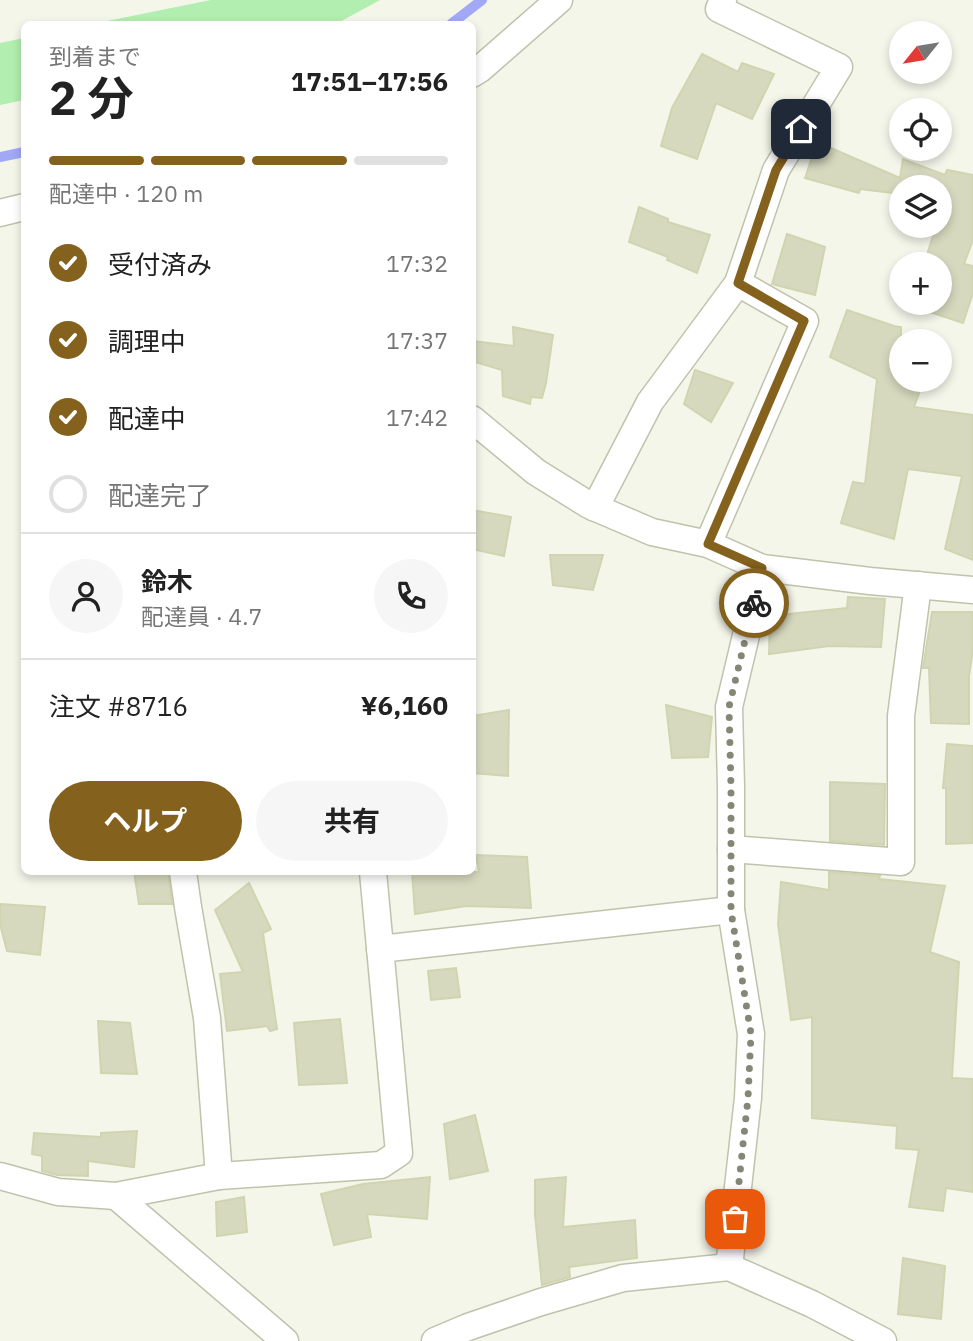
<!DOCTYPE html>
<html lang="ja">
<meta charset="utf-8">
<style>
body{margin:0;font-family:"IBM Plex Sans","Noto Sans JP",sans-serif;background:#f6f6f6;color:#222;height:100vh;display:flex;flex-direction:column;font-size:26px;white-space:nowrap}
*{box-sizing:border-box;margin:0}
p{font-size:23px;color:#767676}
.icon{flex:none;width:38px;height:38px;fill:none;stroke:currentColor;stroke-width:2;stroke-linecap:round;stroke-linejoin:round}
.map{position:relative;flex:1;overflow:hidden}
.drawer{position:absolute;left:21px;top:21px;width:455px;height:854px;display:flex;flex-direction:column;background:#fff;border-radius:10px;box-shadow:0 4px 10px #0003}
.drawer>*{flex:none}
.needle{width:46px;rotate:240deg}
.tools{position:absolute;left:889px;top:21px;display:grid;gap:14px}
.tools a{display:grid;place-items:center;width:63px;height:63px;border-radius:50%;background:#fff;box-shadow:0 4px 10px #0003;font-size:35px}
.pin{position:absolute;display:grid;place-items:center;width:60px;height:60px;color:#fff;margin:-30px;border-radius:14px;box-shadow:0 4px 10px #0006}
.courier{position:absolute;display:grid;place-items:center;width:70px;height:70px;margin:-35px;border:5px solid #85611e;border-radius:50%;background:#fff;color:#222;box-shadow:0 2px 9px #0007}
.headline em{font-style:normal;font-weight:700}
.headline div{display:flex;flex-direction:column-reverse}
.headline{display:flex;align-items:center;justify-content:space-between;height:119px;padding:0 28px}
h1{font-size:46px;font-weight:700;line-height:52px}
.bar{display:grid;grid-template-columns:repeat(4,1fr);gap:10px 7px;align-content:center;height:84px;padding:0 28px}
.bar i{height:9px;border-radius:5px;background:#e0e0e0}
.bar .active{background:#85611e}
.bar p{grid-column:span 4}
.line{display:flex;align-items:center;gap:18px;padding:0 28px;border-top:2px solid #e0e0e0}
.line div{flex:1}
.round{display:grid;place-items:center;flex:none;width:74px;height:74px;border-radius:37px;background:#f6f6f6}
ol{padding:0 28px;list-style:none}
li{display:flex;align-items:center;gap:21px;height:77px}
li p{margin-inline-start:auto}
li .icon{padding:7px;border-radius:50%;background:#85611e;color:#fff;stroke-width:4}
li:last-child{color:#767676}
li i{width:38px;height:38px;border:4px solid #e0e0e0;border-radius:50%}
.primary-button{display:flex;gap:14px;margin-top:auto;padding:14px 28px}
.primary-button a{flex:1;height:80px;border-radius:42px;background:#85611e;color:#fff;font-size:28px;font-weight:700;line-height:80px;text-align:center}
.primary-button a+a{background:#f6f6f6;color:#222}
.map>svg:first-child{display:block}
.green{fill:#b2eeaf}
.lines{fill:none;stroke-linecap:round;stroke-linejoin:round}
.stream{stroke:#a1a9f7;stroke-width:10}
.building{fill:#d6d9be;stroke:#d0d5b0;stroke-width:2}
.minor-casing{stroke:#bfc3ab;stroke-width:29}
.minor{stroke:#fff;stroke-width:26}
.done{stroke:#858776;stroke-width:7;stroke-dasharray:0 12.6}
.route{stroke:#85611e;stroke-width:9}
</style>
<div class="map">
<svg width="973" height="1341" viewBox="0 0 973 1341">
<rect width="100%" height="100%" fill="#f4f6ea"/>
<!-- green -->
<g class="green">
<path d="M211,0H380L336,24H92Z"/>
<path d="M24,38V100L0,105V43Z"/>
</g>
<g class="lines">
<!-- stream -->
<g class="stream">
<path d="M451,24L482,0"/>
<path d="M0,157L24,152"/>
</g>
</g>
<!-- building -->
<g class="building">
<path d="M702,54L738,72L742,63L774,74L752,119L716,103L697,159L661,146L672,108Z"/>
<path d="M817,142L900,178L903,159L945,175L947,170L973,175V240L964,264L973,266V293L963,323L912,306L913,303H940V264H924L934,233L924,229L925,226H940V187H901V194L860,189L859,193L805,178Z"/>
<path d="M639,207L668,219V222L710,235L697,273L667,260L668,257L629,242Z"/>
<path d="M787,234L825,247L815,295L772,284Z"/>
<path d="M847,310L894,326L901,327V380H924L914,407L973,415V560L945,549L962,476L908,469L894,539L841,523L853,482L865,484L877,379L830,357Z"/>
<path d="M513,327L553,335L546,383L542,398L531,397L530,404L503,396L502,370L472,361V341L514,346Z"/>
<path d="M695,370L733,383L711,422L684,404Z"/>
<path d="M472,510L511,517L504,556L472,549Z"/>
<path d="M550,555H603L593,590L553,585Z"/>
<path d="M848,597L885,599L881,647L829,646L769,654L770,616L847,608Z"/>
<path d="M932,612H973V650L969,676V724L931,723L929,668H923Z"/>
<path d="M666,705L712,717L708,757L672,758Z"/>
<path d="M509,710L508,776L472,773V716Z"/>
<path d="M947,744L973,746V843L946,844V788H943Z"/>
<path d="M830,782L885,784L884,845L830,841Z"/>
<path d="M476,855L527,857L531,908L466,906L415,914L412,872H479Z"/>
<path d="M134,872H168L172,904H139Z"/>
<path d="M829,872L880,876L879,879L945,886L930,952L959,962L952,1078L973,1079V1192L946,1188L943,1211L909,1207L919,1150L896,1148L897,1126L812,1118V1017L791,1020L778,924L781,882L829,890Z"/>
<path d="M249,883L271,929L263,933L277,1029L270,1031L267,1026L227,1031L220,974L243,972L215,910Z"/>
<path d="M0,904L45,907L40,955L7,951L0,924Z"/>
<path d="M456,968L460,997L431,1000L428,971Z"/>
<path d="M340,1019L347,1083L299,1085L294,1023Z"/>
<path d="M98,1021L130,1023L137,1074L101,1073Z"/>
<path d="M475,1115L488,1171L450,1179L444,1124Z"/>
<path d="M137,1131L134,1167L88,1161V1176L57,1175L42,1171V1156L32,1154L34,1133L101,1137V1133Z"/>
<path d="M430,1177L427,1219L367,1214L371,1237L334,1245L321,1194L363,1184Z"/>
<path d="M566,1177L563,1227L635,1220L637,1258L569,1267L570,1277L542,1285L535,1215V1180Z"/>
<path d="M244,1197L247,1232L217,1236L216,1202Z"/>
<path d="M903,1258L945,1266L941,1319L898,1314Z"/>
</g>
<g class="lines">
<defs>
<g id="minor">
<path d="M472,74L480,69L559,0"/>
<path d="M0,213L24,207"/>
<path d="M738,283L805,321L708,544L762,568L870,581L973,590"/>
<path d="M472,419L536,472L589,505L652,532L708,544"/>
<path d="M595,508L650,402L738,283L776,170L839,67L719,9L723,0"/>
<path d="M731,849L901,862V716L918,585"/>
<path d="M183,872L188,907L207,1018L219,1176"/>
<path d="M380,949L731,910"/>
<path d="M0,1176L58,1192L116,1196L219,1176L381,1165L399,1153L373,872"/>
<path d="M116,1196L285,1341"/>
<path d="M729,1267L748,1098L751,1034L731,910V787L729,707L762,568"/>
<path d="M435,1341L468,1327L541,1302L623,1278L729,1267L812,1304L883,1341"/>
</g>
</defs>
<!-- minor casing -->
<use href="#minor" class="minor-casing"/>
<!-- minor -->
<use href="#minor" class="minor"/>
</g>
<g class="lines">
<!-- done -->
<path class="done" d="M735,1219L748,1098L751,1034L731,911V788L729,707L754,603"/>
<!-- route -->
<path class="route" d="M754,603L762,568L708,544L804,321L738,283L776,170L801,129"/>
</g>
</svg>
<div class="tools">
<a><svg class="needle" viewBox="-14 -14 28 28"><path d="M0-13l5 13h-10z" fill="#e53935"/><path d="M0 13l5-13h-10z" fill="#767676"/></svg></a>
<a><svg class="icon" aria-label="locate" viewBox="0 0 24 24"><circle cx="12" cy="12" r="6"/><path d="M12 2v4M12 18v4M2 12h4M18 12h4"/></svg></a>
<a><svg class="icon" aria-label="layers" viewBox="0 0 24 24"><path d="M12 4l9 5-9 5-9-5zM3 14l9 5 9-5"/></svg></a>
<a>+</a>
<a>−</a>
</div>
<div class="pin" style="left:735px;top:1219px;background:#ea580c"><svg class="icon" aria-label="bag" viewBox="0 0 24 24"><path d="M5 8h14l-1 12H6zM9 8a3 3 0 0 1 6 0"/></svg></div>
<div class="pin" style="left:801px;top:129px;background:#1f2937"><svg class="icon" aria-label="home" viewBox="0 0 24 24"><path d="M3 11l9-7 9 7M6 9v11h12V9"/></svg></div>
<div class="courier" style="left:754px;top:603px"><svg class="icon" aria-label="bike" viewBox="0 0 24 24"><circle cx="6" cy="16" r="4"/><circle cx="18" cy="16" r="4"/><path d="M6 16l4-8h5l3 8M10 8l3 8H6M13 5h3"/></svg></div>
<section class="drawer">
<div class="headline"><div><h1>2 分</h1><p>到着まで</p></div><em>17:51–17:56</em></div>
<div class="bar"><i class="active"></i><i class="active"></i><i class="active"></i><i></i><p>配達中 · 120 m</p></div>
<ol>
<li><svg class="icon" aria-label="check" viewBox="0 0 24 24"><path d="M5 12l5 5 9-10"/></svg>受付済み<p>17:32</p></li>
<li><svg class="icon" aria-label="check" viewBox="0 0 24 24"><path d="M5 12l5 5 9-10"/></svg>調理中<p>17:37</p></li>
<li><svg class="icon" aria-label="check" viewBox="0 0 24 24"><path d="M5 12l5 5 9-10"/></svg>配達中<p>17:42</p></li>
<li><i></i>配達完了</li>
</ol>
<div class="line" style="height:126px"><a class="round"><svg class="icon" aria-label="person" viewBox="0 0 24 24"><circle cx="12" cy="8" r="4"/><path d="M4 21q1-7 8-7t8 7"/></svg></a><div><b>鈴木</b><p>配達員 · 4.7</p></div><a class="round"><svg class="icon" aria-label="phone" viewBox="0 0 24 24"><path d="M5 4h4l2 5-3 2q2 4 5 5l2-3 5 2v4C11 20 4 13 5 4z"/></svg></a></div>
<div class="line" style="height:91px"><div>注文 #8716</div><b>¥6,160</b></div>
<div class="primary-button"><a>ヘルプ</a><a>共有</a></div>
</section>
</div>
